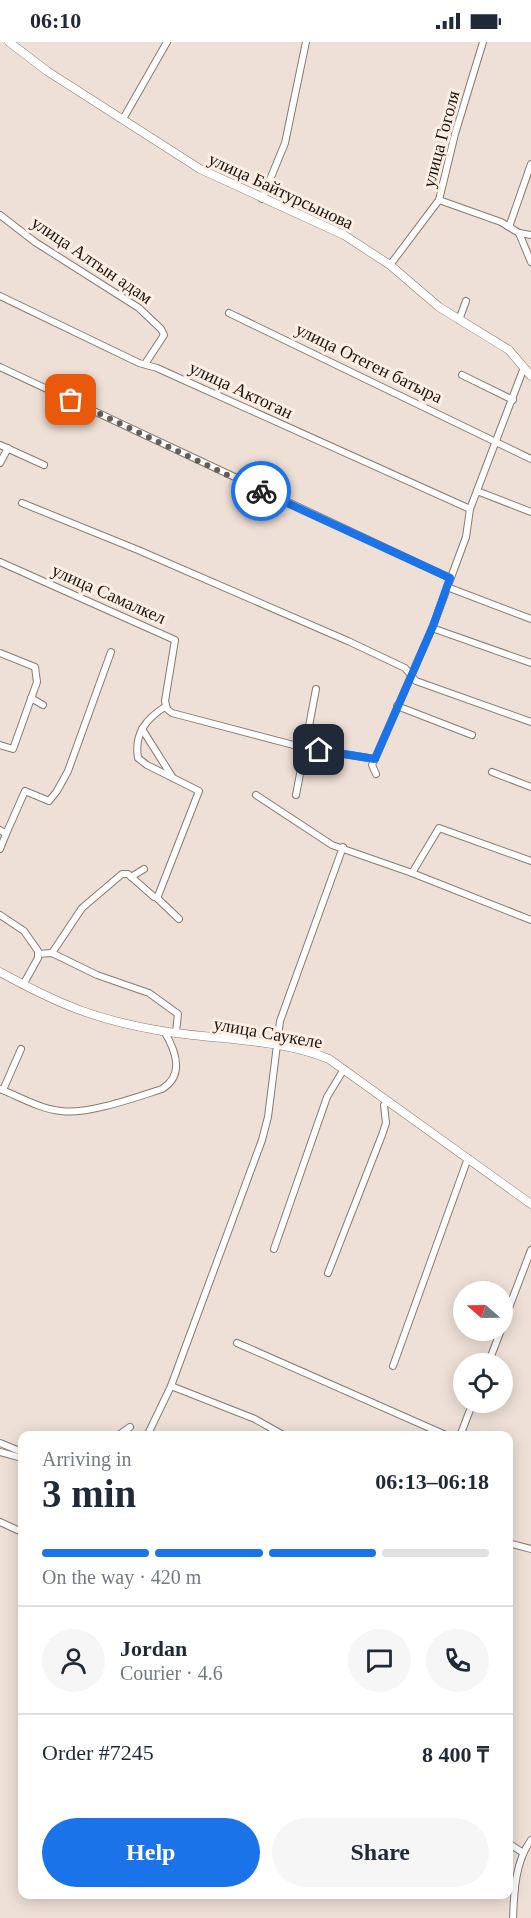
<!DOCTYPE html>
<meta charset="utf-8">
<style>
body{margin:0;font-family:"Times New Roman",serif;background:#f6f6f7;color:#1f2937;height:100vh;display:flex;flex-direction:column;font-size:22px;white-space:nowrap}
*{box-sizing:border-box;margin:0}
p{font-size:20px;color:#747a83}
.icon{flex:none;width:33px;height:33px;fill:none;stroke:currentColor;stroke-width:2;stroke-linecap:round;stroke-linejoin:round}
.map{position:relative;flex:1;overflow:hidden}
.sheet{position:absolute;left:18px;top:1389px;width:495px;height:468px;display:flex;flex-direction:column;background:#fff;border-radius:12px;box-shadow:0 3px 15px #0003}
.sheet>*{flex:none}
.needle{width:39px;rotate:290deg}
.fabs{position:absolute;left:453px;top:1239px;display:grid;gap:12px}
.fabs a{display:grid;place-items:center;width:60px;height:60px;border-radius:50%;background:#fff;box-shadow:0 3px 15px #0003;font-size:30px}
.pin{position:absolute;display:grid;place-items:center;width:51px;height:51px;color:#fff;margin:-26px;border-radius:12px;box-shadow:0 3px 9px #0006}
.courier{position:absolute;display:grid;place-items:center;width:60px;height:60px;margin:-30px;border:4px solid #1a73e8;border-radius:50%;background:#fff;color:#222;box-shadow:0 2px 8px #0007}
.headline em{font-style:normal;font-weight:600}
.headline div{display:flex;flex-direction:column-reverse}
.headline{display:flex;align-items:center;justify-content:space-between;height:102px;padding:0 24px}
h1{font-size:39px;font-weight:600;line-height:45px}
.bar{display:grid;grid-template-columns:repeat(4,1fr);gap:9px 6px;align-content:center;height:72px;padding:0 24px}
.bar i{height:8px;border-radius:4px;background:#e0e1e3}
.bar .selected{background:#1a73e8}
.bar p{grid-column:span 4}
.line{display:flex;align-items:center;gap:15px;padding:0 24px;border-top:2px solid #e0e1e3}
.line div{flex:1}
.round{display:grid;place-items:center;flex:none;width:63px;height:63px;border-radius:32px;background:#f6f6f7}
.action{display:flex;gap:12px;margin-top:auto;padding:12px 24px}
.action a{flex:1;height:69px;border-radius:36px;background:#1a73e8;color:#fff;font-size:24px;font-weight:600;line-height:69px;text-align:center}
.action a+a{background:#f6f6f7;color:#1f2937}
.status{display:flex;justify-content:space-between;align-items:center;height:42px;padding:0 30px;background:#fff;direction:ltr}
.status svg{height:16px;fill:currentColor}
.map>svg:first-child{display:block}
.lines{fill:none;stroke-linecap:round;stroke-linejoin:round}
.minor-casing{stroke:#877b71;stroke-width:8}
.tertiary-casing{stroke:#877b71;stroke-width:9}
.minor{stroke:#fff;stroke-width:6}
.tertiary{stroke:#fff;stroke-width:8}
.done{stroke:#655d57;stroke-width:6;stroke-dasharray:0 10.8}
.route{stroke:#1a73e8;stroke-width:8}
.labels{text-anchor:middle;stroke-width:6;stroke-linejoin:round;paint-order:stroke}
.street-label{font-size:18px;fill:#1b1612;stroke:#fceee3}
</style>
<div class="status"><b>06:10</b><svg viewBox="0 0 49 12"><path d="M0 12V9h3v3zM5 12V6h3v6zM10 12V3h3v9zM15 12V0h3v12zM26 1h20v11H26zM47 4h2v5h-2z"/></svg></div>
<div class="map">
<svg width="531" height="1876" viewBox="0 0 531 1876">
<rect width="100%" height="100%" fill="#eee0d6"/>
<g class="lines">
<defs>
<g id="minor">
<path d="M123,77L167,0"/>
<path d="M262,157L285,101L306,0"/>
<path d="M439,158L501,180L519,191L531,193"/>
<path d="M0,173L35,200L139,266L161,287L164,293L145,322"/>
<path d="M509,185L531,122"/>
<path d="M519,191L531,220"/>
<path d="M390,223L439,158L455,92L483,0"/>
<path d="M0,254L139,321L157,326L470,467"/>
<path d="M229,271L531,417"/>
<path d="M459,278L466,259"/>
<path d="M0,325L450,536"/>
<path d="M462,333L513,358"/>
<path d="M0,403L44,423"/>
<path d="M0,421L8,406"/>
<path d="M477,449L531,470"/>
<path d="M22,461L138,508L348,599L405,626L416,639L531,680"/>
<path d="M0,520L175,598L165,659L167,667L172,671L305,706L375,717"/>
<path d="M447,545L531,577"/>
<path d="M432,586L531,621"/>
<path d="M0,611L35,625L37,640L13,707L0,703"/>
<path d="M31,656L43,663"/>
<path d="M397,664L472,693"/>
<path d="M142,687L173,736"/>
<path d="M492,730L531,745"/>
<path d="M376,732L372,723L433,584L466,495L470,467L523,328"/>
<path d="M256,753L332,803L412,831L531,878"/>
<path d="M296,753L316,647"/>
<path d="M0,788L6,792L0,807"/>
<path d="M6,792L25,749L49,759L57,749L68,729L111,610"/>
<path d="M412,831L439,786L531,819"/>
<path d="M131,835L144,827"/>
<path d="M156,855L179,877"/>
<path d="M0,873L24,889L38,909V916L23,943"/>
<path d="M52,911L82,866L122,832H128L154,855L158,854L199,749L147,723L138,716C134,691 146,677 166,664"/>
<path d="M38,912L52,911L97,933L149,951L178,972L176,990"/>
<path d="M0,1047C20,1055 40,1067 61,1069C87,1073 137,1055 162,1047C185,1033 176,1009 164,989"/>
<path d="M3,1048L21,1007"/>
<path d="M274,1207L327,1055L344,1027"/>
<path d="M328,1231L382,1093L386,1081L384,1063L388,1059"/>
<path d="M502,1284L531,1208"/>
<path d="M237,1301L448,1394"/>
<path d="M488,1322L501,1288"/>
<path d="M393,1324L468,1116"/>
<path d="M171,1344L255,1377L285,1394"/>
<path d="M117,1394L130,1385"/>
<path d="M147,1394L171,1344L262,1098L268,1075L280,979L343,805"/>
<path d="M460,1394L473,1360"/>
<path d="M0,1401L22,1410"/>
<path d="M0,1410L22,1416"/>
<path d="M0,1480L22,1490"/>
<path d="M508,1501L531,1507"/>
<path d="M508,1801L522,1810"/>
<path d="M513,1876C514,1850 515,1820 531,1798"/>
</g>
<g id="tertiary">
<path d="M9,0L47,29L200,127L344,193L390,223L439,265L509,308L531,334"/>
<path d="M0,930C58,962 96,978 162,989C217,998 278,996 329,1017L531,1162"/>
</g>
</defs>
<!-- minor casing -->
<use href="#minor" class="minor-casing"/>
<!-- tertiary casing -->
<use href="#tertiary" class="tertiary-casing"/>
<!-- minor -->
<use href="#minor" class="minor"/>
<!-- tertiary -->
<use href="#tertiary" class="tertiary"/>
</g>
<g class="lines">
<!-- done -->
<path class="done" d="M71,358L261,449"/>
<!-- route -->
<path class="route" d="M261,449L450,536L433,584L375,717L319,708"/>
</g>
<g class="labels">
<!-- street labels -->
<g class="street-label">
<text transform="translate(441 97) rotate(-75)" y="6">улица Гоголя</text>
<text transform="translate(281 149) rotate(25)" y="6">улица Байтурсынова</text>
<text transform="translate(92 218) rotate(34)" y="6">улица Алтын адам</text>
<text transform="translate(369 321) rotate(26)" y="6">улица Отеген батыра</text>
<text transform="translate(241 348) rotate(25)" y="6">улица Актоган</text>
<text transform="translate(109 552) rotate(24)" y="6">улица Самалкел</text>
<text transform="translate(268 991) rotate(10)" y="6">улица Саукеле</text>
</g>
</g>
</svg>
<div class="fabs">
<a><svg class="needle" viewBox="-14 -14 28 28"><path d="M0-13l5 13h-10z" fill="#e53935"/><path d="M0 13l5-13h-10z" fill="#747a83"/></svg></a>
<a><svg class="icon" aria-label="locate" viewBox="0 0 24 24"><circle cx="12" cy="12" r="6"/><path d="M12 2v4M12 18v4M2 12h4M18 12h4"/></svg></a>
</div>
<div class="pin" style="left:71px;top:358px;background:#ea580c"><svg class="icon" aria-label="bag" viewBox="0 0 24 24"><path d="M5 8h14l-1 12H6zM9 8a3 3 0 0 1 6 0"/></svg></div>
<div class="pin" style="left:319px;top:708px;background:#1f2937"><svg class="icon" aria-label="home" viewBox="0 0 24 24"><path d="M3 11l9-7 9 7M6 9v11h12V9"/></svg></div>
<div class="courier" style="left:261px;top:449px"><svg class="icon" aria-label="bike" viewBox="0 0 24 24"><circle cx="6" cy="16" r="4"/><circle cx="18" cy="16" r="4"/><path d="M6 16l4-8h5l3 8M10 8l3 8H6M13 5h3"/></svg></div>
<section class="sheet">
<div class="headline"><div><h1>3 min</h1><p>Arriving in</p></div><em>06:13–06:18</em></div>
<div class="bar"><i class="selected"></i><i class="selected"></i><i class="selected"></i><i></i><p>On the way · 420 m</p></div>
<div class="line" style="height:108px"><a class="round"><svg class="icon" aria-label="person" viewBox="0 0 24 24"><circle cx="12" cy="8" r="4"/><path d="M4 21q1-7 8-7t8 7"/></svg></a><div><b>Jordan</b><p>Courier · 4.6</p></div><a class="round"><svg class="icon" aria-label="chat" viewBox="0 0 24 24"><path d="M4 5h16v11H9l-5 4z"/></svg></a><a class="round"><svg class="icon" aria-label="phone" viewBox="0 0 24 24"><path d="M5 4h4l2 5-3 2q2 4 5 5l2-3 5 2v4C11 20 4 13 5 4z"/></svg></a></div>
<div class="line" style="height:78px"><div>Order #7245</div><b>8 400 ₸</b></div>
<div class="action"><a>Help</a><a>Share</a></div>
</section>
</div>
